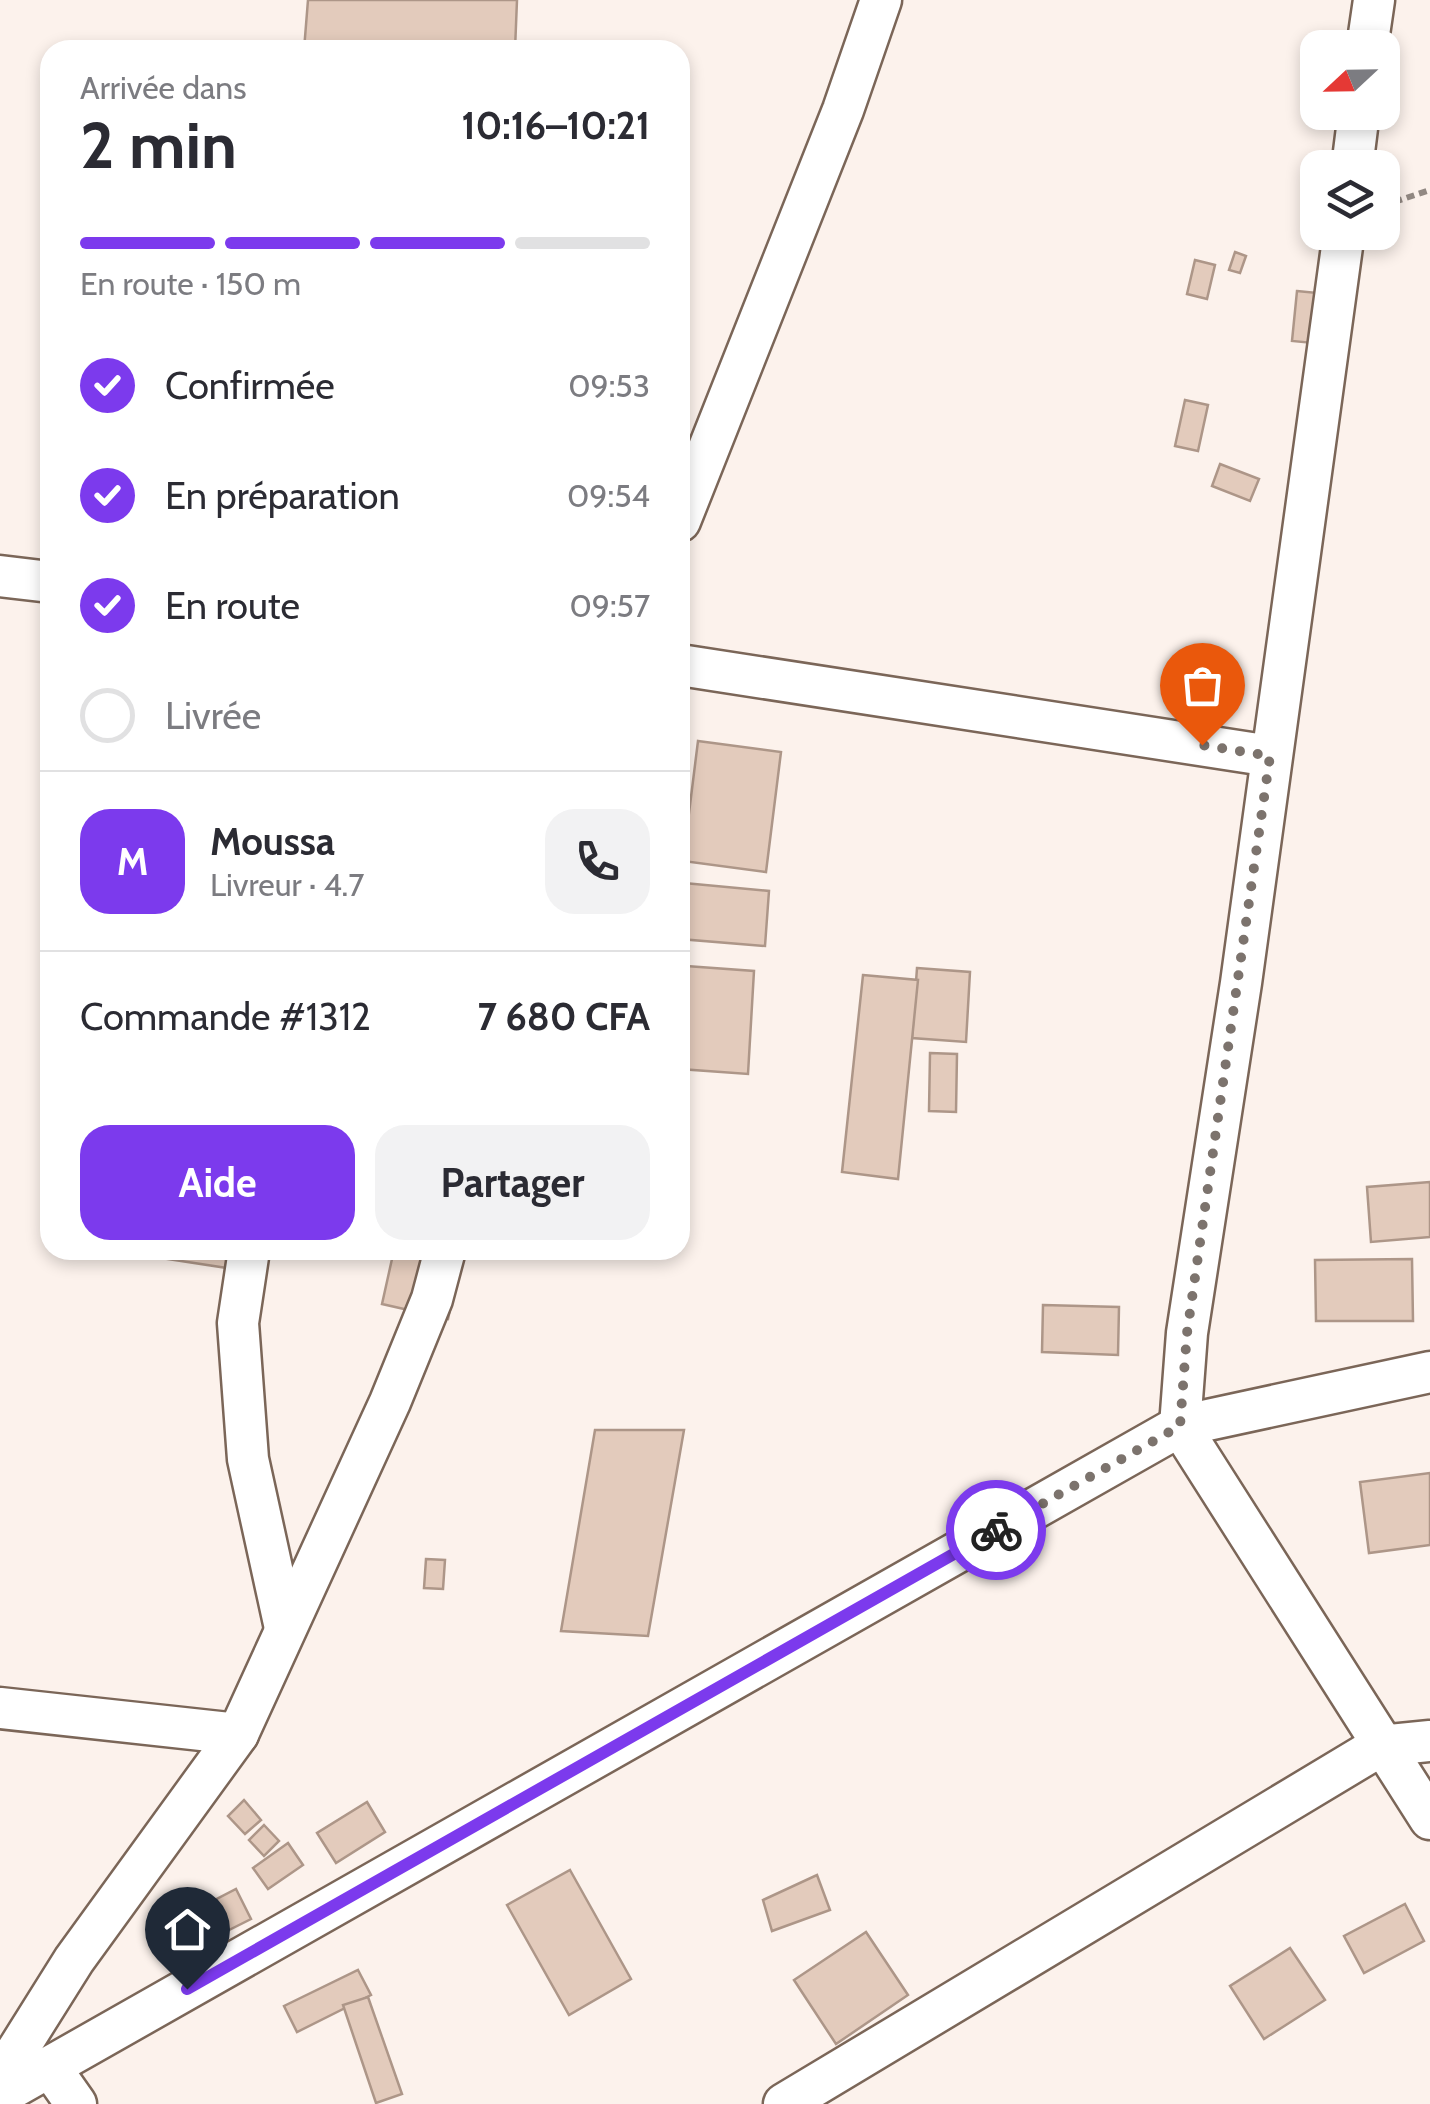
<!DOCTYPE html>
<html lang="fr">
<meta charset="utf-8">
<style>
body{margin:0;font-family:Cabin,sans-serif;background:#f2f2f3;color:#2b2b33;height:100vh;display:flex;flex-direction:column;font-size:38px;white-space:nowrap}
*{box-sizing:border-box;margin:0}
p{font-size:32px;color:#7c7c81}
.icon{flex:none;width:55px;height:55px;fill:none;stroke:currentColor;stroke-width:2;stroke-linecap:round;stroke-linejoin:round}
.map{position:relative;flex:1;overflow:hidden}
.panel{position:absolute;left:40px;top:40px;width:650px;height:1220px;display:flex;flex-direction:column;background:#fff;border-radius:30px;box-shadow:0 5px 15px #0003}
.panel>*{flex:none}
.needle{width:65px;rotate:248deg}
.tools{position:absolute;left:1300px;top:30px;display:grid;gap:20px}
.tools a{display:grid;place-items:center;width:100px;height:100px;border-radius:20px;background:#fff;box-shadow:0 5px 15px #0003;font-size:50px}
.pin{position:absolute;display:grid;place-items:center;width:85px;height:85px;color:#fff;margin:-102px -42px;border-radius:50% 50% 50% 0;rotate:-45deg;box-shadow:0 0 10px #0007}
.pin .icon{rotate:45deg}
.courier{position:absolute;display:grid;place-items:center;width:100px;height:100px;margin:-50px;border:8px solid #7c3aed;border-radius:50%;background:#fff;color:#222;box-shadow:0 2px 12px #0007}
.summary em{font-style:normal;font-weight:800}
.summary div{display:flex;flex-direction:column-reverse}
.summary{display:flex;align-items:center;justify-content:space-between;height:170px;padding:0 40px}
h1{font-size:65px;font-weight:800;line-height:75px}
.bar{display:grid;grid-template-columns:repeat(4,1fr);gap:15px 10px;align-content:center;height:120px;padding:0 40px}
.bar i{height:12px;border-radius:8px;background:#e1e1e2}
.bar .selected{background:#7c3aed}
.bar p{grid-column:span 4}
.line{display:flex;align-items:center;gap:25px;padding:0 40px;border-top:2px solid #e1e1e2}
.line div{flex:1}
.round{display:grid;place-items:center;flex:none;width:105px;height:105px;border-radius:30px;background:#f2f2f3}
ol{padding:0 40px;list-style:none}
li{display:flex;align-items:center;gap:30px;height:110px}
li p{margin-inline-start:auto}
li .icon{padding:10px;border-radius:50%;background:#7c3aed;color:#fff;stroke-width:4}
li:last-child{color:#7c7c81}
li i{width:55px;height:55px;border:5px solid #e1e1e2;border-radius:50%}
.primary-button{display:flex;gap:20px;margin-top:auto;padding:20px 40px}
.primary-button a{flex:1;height:115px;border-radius:30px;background:#7c3aed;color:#fff;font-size:40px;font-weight:800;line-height:115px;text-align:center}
.primary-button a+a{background:#f2f2f3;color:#2b2b33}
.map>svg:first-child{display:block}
.building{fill:#e3cbbc;stroke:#ad9688;stroke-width:2.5}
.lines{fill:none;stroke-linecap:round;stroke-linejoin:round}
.street-casing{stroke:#7b6658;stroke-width:45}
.path{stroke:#928983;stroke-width:6;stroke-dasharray:8 5;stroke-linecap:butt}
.street{stroke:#fff;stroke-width:40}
.done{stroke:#7c736d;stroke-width:10;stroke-dasharray:0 18}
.route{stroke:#7c3aed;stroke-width:12}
</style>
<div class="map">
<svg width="1430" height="2104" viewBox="0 0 1430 2104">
<rect width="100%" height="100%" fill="#fcf2ec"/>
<!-- building -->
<g class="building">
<path d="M308,0H517L515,50H304Z"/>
<path d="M1235,252L1246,256L1240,273L1229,270Z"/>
<path d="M1195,260L1215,265L1207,299L1187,294Z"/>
<path d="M1297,291L1328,294L1323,344L1292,341Z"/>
<path d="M1185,400L1208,405L1198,451L1175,446Z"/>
<path d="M1220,464L1259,479L1250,501L1212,486Z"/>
<path d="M698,741L781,752L766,872L683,861Z"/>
<path d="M684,883L769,891L765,946L680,939Z"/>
<path d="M686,966L754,971L748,1074L680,1069Z"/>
<path d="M917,968L970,972L966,1042L912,1038Z"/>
<path d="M863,975L918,980L898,1179L842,1172Z"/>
<path d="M930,1053L957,1054L956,1112L929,1111Z"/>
<path d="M1430,1182V1237L1371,1242L1367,1187Z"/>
<path d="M109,1250H229L227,1268Z"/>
<path d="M394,1250H463L448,1319L382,1304Z"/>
<path d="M1412,1259L1413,1321H1316L1315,1260Z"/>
<path d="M1043,1305L1119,1307L1118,1355L1042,1352Z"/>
<path d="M595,1430H684L648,1636L561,1631Z"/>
<path d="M1430,1473V1545L1369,1553L1360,1482Z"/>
<path d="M426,1559L445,1560L443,1589L424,1588Z"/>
<path d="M244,1800L261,1820L245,1834L228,1816Z"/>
<path d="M367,1802L385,1832L336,1863L317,1833Z"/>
<path d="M264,1825L279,1841L264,1856L249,1840Z"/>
<path d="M288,1843L303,1865L268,1889L253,1868Z"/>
<path d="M570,1870L631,1979L569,2015L507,1905Z"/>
<path d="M817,1875L830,1910L772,1931L763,1900Z"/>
<path d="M236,1889L251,1919L193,1948L178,1919Z"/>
<path d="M1405,1904L1424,1941L1364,1973L1344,1936Z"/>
<path d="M866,1932L908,1995L836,2044L794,1980Z"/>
<path d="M1290,1948L1325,2000L1264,2039L1230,1986Z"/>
<path d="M358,1970L371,1995L297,2032L284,2006Z"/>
<path d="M368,1997L402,2094L376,2103L343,2005Z"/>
</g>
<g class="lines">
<defs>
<g id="street">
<path d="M1367,48L1374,0"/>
<path d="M1352,168L1359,112"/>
<path d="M1344,232L1241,983L1187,1333L1180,1426L1430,1819"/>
<path d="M680,521L843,110L881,0"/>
<path d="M0,576L50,582"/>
<path d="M680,665L1271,756"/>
<path d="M249,1250L238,1323L248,1459L285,1628"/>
<path d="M0,1708L238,1734"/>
<path d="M50,2067L76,2104"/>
<path d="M0,2078L74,1960L238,1734L390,1402L432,1299L445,1250"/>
<path d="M0,2095L1180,1426L1430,1372"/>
<path d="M784,2104L1380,1746L1430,1741"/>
</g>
</defs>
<!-- street casing -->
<use href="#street" class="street-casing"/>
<!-- path -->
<path class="path" d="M1382,206L1430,190"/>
<!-- street -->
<use href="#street" class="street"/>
</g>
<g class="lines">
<!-- done -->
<path class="done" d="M996,1530L1180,1426L1187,1333L1270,756L1202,745"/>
<!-- route -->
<path class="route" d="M187,1989L996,1530"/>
</g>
</svg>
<div class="tools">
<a><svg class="needle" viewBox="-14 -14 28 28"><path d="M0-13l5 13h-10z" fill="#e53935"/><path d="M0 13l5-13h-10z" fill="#7c7c81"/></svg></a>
<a><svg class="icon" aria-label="layers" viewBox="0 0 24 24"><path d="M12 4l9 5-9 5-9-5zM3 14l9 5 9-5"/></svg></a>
</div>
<div class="pin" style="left:1202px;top:745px;background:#ea580c"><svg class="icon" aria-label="bag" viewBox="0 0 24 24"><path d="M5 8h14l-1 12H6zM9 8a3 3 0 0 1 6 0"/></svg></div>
<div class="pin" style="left:187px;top:1989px;background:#1f2937"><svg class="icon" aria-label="home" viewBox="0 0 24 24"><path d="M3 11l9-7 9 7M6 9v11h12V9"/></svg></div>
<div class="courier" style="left:996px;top:1530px"><svg class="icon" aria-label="bike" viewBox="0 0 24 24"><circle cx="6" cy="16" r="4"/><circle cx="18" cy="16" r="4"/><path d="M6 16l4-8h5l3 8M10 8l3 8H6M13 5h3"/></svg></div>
<section class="panel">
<div class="summary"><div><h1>2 min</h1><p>Arrivée dans</p></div><em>10:16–10:21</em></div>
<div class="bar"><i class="selected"></i><i class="selected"></i><i class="selected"></i><i></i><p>En route · 150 m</p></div>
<ol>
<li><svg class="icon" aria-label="check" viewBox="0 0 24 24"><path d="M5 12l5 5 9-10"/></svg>Confirmée<p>09:53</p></li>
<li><svg class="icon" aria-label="check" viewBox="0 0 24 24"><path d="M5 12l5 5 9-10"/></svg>En préparation<p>09:54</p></li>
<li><svg class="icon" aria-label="check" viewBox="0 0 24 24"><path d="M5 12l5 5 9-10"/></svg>En route<p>09:57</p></li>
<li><i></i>Livrée</li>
</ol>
<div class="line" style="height:180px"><b class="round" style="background:#7c3aed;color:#fff">M</b><div><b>Moussa</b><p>Livreur · 4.7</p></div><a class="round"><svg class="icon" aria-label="phone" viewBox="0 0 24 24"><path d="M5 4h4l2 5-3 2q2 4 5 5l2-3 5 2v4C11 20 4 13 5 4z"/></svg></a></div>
<div class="line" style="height:130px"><div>Commande #1312</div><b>7 680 CFA</b></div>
<div class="primary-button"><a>Aide</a><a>Partager</a></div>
</section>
</div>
